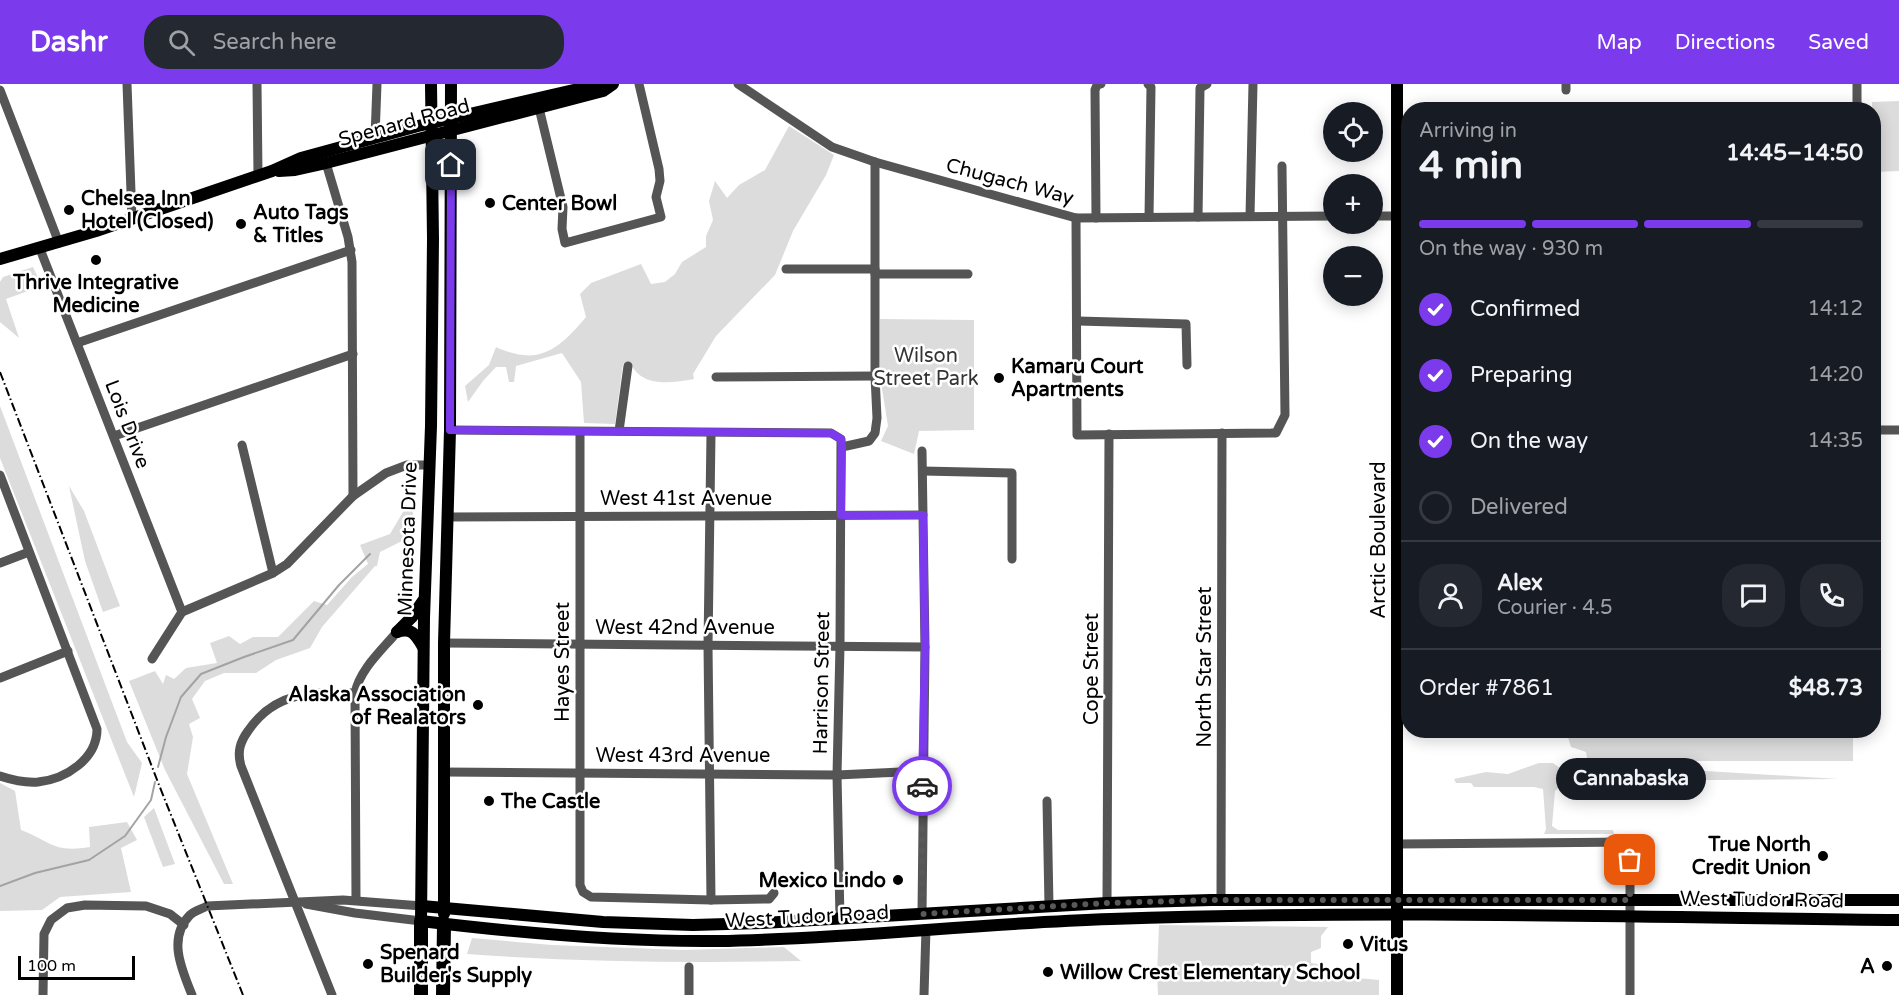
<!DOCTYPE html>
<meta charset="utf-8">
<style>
body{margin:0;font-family:"Varela Round",sans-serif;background:#242831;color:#f1f3f6;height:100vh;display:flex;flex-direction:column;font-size:22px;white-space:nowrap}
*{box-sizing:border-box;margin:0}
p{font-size:20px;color:#9ea1a6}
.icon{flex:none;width:33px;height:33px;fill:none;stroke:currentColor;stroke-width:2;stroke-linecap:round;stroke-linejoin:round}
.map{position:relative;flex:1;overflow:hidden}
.side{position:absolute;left:1401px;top:18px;width:480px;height:636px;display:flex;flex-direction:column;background:#171b24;border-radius:24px;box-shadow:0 3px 15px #0003}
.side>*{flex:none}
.fabs{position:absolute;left:1323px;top:18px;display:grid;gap:12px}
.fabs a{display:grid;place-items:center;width:60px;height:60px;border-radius:50%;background:#171b24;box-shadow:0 3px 15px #0003;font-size:30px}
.scale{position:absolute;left:18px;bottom:15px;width:117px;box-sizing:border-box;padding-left:6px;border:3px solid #000;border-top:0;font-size:16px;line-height:21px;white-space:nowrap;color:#000;-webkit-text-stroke:4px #fff;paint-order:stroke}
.pin{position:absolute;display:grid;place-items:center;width:51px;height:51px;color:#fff;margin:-26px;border-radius:12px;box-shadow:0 3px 9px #0006}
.courier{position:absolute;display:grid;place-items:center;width:60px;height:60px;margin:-30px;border:4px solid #7c3aed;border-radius:50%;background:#fff;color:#222;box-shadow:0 2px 8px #0007}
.bubble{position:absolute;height:42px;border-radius:21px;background:#171b24;box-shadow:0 3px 15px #0003;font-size:20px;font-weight:700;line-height:42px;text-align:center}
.overview em{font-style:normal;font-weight:700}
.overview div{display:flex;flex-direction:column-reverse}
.overview{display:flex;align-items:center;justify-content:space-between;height:102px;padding:0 18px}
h1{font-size:39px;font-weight:700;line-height:45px}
.bar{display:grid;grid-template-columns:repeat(4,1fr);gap:9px 6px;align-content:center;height:72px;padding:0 18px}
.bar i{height:8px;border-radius:4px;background:#363941}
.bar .selected{background:#7c3aed}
.bar p{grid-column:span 4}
.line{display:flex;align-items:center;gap:15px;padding:0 18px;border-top:2px solid #363941}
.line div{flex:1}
.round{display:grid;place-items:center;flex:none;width:63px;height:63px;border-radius:24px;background:#242831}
ol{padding:0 18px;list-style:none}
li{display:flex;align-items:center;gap:18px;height:66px}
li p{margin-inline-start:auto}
li .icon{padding:6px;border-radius:50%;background:#7c3aed;color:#fff;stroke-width:4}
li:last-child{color:#9ea1a6}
li i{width:33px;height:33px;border:3px solid #363941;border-radius:50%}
header{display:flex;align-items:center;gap:36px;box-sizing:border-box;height:84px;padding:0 30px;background:#7c3aed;color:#fff}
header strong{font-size:28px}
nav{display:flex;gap:33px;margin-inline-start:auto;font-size:21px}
.search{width:420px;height:54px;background:#242831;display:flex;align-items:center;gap:15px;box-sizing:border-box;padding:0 21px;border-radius:24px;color:#9ea1a6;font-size:22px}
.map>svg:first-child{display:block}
.green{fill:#dcdcdc}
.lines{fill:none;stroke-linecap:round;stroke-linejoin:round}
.stream{stroke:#a3a3a3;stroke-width:2}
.minor{stroke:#555;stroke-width:9}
.major{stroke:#000;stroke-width:12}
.highway{stroke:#000;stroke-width:14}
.rail{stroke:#000;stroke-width:2;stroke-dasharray:9 3 1.5 3;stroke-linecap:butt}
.done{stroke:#595959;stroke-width:6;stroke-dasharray:0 10.8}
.route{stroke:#7c3aed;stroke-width:8}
.poi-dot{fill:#000;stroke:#fff;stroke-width:2}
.labels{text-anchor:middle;stroke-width:5;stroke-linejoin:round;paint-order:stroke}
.street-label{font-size:20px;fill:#000;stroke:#fff}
.poi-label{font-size:20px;font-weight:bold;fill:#000;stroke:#fff;text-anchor:start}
.park-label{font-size:20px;fill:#333;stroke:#fff}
</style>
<header>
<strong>Dashr</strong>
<div class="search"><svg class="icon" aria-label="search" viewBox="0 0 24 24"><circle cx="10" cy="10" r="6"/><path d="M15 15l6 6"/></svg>Search here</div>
<nav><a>Map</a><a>Directions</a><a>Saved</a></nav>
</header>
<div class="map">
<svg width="1899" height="911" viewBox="0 0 1899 911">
<rect width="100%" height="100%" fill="#fff"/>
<!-- green -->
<g class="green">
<path d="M1899,17V87L1874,88L1872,18Z"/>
<path d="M789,42L834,71L826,91L793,147L775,191L716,252L693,290L694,295C670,299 641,304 630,278L623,280L615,340L584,339L581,298L562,269L516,282L514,298H509L506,283H496L483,297L468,318L465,302L489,281L496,263C539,283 559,265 586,233L580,210L591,199L641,180L651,200L665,198L675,190L682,178L706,163V152L713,136L709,117L715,97L727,114L739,101L765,86Z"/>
<path d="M1405,111H1408V228H1406Z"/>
<path d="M33,183L42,202L6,215L19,254L0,238V198L3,193Z"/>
<path d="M880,235L974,236V346L919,347L914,370L881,357L888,342L880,292Z"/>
<path d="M0,322L127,658L142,679L134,713L0,374Z"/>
<path d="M69,402L84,427L120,522L103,528L85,477Z"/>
<path d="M413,425L412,452L380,468L377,482H375L322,543L310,564L276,576L256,589H224L205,597L192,615L200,634L189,640L193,653L187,690L233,800H224L165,686L129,597L155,587L163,600L166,591L174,595L186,584L217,579L210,559L229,552L240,560L253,553H278L314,517L327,521L352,493L368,480L360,461L390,450L403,428Z"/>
<path d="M1566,647H1853V677H1689V686L1839,695L1591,697L1586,668L1571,663Z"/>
<path d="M1539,679H1553L1572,693L1555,707L1552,742L1558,746H1613L1614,750H1544L1546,745L1543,705L1534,703H1474L1471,699H1456L1454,695L1486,688L1508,690Z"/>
<path d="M0,699L15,707L21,746C52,758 53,769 90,763L89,743L127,738L137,756L121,764L131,808L60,813L42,826L0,827Z"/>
<path d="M154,724L175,780L163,783L144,733Z"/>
<path d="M1159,841L1328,843L1321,852V864L1311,868V879L1324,881L1326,891L1379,896V911H1158L1157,889Z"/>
<path d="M472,854L552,861L684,866L784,863L801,877C690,879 578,878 467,870Z"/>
</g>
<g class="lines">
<!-- stream -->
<g class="stream">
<path d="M158,683L166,653L181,613L201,590L244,573L293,556L339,501L370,470"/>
<path d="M0,802L35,789L89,776L125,752L151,716L155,698"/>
</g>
<!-- minor -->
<g class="minor">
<path d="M127,0L132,135"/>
<path d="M257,0L258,91"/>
<path d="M738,0L832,63L875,78L1076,134L1334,132"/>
<path d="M1148,0L1151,3L1149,133"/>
<path d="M0,6L59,159"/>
<path d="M1566,6V0"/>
<path d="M539,24L563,123L562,145L565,159L661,133L656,113L660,97L659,85L639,0"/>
<path d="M1857,26V0"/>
<path d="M375,53L377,0"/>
<path d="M326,79L348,153L352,178L353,412"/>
<path d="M1250,132L1253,0"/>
<path d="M1372,132H1397"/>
<path d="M1198,133L1200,4L1207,0"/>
<path d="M1076,134L1077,351L1276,349L1285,331L1282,82"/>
<path d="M1096,134L1095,6L1097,1L1101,0"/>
<path d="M40,165L182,528"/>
<path d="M786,185H875"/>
<path d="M875,190H968"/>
<path d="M1078,237L1186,240L1187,281"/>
<path d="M77,259L351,166"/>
<path d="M716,293L875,292"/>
<path d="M1397,333H1408"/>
<path d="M450,346L831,349L841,355L840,562L837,691L840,835"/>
<path d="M1874,346H1899"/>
<path d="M619,347L628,282"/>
<path d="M580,348V801L583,808L591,813L711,816L769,815L774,809"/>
<path d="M114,352L353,270"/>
<path d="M242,361L273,489"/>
<path d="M842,363L869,357L875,349L877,334L875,292V78"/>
<path d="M923,387L1012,389V475"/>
<path d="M0,391L97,645C97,675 66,695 38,698C25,699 12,696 0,692"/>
<path d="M449,433L923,431"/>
<path d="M0,479L29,468"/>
<path d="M444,559L925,563"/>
<path d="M152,575L182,528L273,489L287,480L353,412L386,389L407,381H430"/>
<path d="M0,594L68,567"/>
<path d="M355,609L356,816"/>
<path d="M444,688L837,691L922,687"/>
<path d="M1047,717L1049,822"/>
<path d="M1397,760L1630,758V911"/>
<path d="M711,816L708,562L711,350"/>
<path d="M1221,816L1222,349"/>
<path d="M1107,819L1109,350"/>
<path d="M306,820L355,829L421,837"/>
<path d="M922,830L925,563L922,367"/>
<path d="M689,883V911"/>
<path d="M43,911L44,850L51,836L67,824L85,821L146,822L170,830L184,841"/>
<path d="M192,911C182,886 167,854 190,831C194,827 202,825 207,822L343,816L422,822"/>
<path d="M332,911L241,682C237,668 240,658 248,647C275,607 312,608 355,609C360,585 382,566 397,548"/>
<path d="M924,911L926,845"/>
</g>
<!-- major -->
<g class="major">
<path d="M431,0L433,155L431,342L424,534L421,837C519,849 619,858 718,857C849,855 980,839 1111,835C1373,826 1637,833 1899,836"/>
<path d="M1397,0V911"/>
<path d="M279,87L295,86L322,80L603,7L613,0"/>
<path d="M0,175L96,147L272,87L301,74L418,42L600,0"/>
<path d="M397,548L412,533L423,517"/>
<path d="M397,548C412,543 416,551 423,563"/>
<path d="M422,822L603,838L693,841L762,839L1107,819L1211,816H1899"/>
<path d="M444,830V559L450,346L451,0"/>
</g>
<!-- highway -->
<g class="highway">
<path d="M421,911V837"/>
<path d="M443,911L444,840"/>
</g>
<!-- rail -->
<path class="rail" d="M0,288L159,701L243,911"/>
</g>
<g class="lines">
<!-- done -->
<path class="done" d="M922,702V830L1107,819L1211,816H1630V776"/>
<!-- route -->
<path class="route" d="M451,81L450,346L831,349L841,355L842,363L841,431H923L925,563L922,702"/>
</g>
<!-- markers -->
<g class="poi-dot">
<circle cx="490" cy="119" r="6"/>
<circle cx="69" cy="126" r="6"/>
<circle cx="241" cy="140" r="6"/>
<circle cx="96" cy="176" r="6"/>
<circle cx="999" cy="294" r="6"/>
<circle cx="478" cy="621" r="6"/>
<circle cx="489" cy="717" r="6"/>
<circle cx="1823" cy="772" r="6"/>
<circle cx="898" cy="796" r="6"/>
<circle cx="1348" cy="860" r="6"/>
<circle cx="368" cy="880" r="6"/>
<circle cx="1887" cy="882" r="6"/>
<circle cx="1048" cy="888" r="6"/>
</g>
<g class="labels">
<!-- street labels -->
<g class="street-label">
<text transform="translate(404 38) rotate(-15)" y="7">Spenard Road</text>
<text transform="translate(1010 97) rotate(15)" y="7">Chugach Way</text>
<text transform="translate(128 340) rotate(69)" y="7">Lois Drive</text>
<text x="686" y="421">West 41st Avenue</text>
<text transform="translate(407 455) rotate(-88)" y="7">Minnesota Drive</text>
<text transform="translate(1378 456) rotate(-90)" y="7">Arctic Boulevard</text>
<text x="685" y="550">West 42nd Avenue</text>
<text transform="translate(562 578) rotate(-90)" y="7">Hayes Street</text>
<text transform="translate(1204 583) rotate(-90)" y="7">North Star Street</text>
<text transform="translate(1091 585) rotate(-90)" y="7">Cope Street</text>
<text transform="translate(821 599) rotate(-89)" y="7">Harrison Street</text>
<text x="683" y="678">West 43rd Avenue</text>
<text transform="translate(1762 815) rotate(1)" y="7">West Tudor Road</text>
<text transform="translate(807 832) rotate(-3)" y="7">West Tudor Road</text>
</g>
<!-- poi labels -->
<g class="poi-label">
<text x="81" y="121">Chelsea Inn<tspan x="81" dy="23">Hotel (Closed)</tspan></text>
<text x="502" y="126">Center Bowl</text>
<text x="253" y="135">Auto Tags<tspan x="253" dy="23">&amp; Titles</tspan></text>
<text x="96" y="205" text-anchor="middle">Thrive Integrative<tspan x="96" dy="23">Medicine</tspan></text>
<text x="1011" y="289">Kamaru Court<tspan x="1011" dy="23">Apartments</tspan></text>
<text x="466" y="617" text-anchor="end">Alaska Association<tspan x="466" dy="23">of Realators</tspan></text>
<text x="501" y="724">The Castle</text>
<text x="1811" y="767" text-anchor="end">True North<tspan x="1811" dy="23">Credit Union</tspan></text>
<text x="886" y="803" text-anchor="end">Mexico Lindo</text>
<text x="1360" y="867">Vitus</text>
<text x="380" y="875">Spenard<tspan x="380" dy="23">Builder's Supply</tspan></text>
<text x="1875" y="889" text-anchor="end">A</text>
<text x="1060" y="895">Willow Crest Elementary School</text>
</g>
<!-- park labels -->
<g class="park-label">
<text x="926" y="278">Wilson<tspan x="926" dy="23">Street Park</tspan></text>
</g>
</g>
</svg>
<div class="fabs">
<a><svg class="icon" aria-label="locate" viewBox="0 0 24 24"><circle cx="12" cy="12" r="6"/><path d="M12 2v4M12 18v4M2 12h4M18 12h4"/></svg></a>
<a>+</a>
<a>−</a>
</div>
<div class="scale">100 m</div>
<div class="pin" style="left:1630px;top:776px;background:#ea580c"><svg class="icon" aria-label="bag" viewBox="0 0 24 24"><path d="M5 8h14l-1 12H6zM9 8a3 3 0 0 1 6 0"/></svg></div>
<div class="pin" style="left:451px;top:81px;background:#1f2937"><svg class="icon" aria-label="home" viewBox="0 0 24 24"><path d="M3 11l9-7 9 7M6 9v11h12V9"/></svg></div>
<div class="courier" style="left:922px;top:702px"><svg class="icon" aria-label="car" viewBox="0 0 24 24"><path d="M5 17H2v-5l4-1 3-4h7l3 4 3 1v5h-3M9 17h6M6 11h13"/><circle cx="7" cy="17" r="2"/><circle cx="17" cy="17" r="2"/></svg></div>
<div class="bubble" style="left:1556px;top:674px;width:150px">Cannabaska</div>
<section class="side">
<div class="overview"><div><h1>4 min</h1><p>Arriving in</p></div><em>14:45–14:50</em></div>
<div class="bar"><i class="selected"></i><i class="selected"></i><i class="selected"></i><i></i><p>On the way · 930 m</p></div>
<ol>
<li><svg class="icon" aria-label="check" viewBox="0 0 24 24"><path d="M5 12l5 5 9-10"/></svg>Confirmed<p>14:12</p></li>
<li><svg class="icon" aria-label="check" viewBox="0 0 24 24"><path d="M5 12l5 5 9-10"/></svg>Preparing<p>14:20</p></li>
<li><svg class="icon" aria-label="check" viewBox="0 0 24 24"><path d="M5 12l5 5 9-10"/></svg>On the way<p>14:35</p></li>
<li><i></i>Delivered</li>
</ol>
<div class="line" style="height:108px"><a class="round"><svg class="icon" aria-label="person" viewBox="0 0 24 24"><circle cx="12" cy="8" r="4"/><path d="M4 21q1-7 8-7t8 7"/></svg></a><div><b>Alex</b><p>Courier · 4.5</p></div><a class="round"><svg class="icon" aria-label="chat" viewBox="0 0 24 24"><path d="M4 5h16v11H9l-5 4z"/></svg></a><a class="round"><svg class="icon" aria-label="phone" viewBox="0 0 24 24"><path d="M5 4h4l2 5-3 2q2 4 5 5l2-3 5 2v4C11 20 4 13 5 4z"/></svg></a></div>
<div class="line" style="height:78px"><div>Order #7861</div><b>$48.73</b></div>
</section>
</div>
